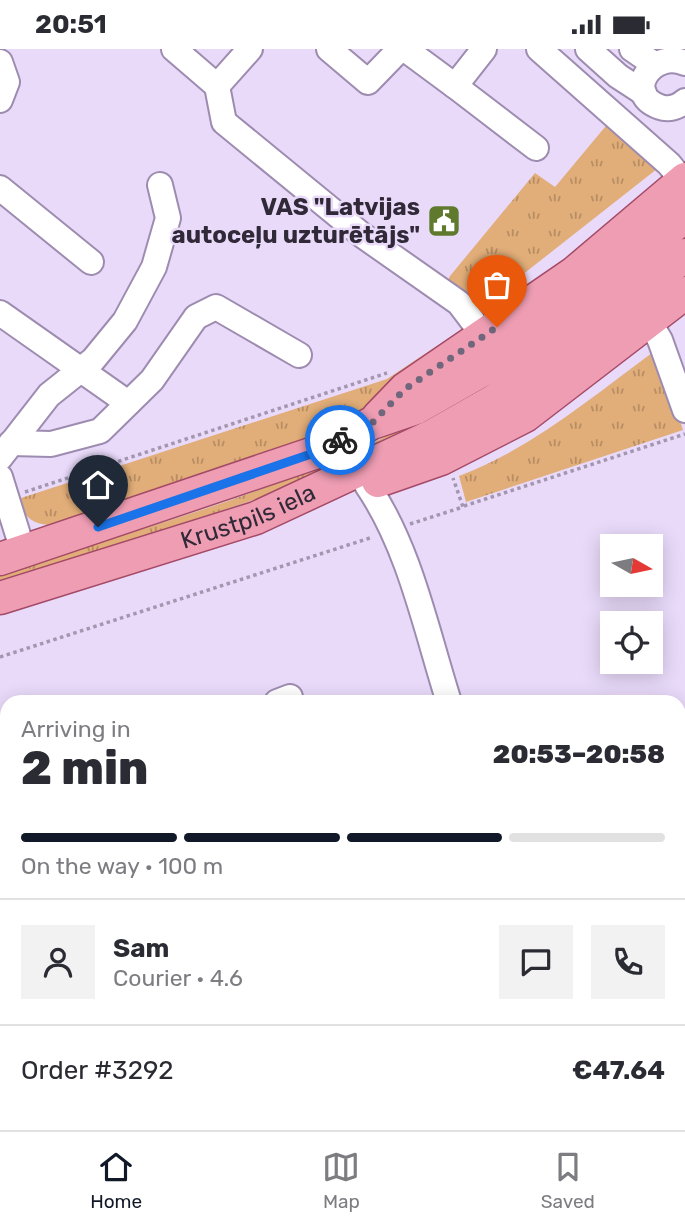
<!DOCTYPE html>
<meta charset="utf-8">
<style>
body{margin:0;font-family:Rubik,sans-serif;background:#f2f2f3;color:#2b2b33;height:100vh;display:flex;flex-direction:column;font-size:26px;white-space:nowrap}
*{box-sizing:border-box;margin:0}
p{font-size:23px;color:#7c7c81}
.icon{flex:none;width:38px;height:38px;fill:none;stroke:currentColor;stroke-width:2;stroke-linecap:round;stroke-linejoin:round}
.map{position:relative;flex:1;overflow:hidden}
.side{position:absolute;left:0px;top:646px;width:686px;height:436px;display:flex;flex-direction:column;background:#fff;border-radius:21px 21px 0 0;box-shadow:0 4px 18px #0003}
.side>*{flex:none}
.needle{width:46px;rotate:99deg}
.controls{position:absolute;left:600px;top:485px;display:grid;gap:14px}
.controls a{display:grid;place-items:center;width:63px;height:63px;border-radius:0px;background:#fff;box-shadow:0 4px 18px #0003;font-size:35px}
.pin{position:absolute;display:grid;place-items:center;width:60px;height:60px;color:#fff;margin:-72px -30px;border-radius:50% 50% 50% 0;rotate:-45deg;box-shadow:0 0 7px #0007}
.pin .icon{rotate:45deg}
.courier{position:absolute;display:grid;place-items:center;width:70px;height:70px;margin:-35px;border:5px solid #1a73e8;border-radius:50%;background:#fff;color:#222;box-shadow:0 2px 9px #0007}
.summary em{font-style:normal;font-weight:800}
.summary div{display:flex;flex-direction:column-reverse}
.summary{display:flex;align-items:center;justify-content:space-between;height:119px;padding:0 21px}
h1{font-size:46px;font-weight:800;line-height:52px}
.bar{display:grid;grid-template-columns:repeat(4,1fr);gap:10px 7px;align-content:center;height:84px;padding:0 21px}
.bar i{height:9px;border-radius:5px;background:#e1e1e2}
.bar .on{background:#111827}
.bar p{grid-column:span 4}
.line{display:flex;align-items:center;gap:18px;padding:0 21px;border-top:2px solid #e1e1e2}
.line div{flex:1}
.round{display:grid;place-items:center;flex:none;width:74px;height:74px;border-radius:0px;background:#f2f2f3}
.status{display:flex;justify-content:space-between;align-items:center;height:49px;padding:0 35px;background:#fff;direction:ltr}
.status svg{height:19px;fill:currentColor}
.tabs{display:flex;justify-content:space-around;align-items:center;height:98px;border-top:2px solid #e1e1e2;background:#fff;font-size:19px;color:#7c7c81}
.tabs a{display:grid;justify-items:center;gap:4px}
.tabs .on{color:#111827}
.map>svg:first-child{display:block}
.grass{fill:url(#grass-tufts)}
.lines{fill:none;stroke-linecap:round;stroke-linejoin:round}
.minor-casing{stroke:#9d8cb0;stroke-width:28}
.major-casing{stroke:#a44a67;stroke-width:35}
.path{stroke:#a397b0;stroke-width:3.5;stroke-dasharray:3.5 3.5;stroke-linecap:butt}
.minor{stroke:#fff;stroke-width:24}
.major{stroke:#ee9db3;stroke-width:32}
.done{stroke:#71677c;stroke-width:7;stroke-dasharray:0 12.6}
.route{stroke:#1a73e8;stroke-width:9}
.labels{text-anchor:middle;stroke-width:5;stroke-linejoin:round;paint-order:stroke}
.poi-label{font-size:24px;font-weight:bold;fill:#302938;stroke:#e9dafa;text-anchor:end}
.street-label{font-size:24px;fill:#302938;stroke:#e9dafa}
</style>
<div class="status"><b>20:51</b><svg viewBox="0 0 49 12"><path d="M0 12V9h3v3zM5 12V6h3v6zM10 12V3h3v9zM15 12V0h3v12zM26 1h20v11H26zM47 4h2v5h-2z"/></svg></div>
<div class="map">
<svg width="685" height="1081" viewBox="0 0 685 1081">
<defs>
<pattern id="grass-tufts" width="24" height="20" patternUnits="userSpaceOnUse" patternTransform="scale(1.75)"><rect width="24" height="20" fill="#e1ad78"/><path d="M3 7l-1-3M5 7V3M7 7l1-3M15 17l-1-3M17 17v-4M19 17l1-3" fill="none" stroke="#b78d63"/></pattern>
</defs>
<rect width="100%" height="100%" fill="#e9dafa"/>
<!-- grass -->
<g class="grass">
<path d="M610,72L662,116L475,263L447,233L450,227L535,124L555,138Z"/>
<path d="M470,275L367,358L313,389L48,476C30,474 24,467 18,450L387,330Z"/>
<path d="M536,298L487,342L402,388L278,443L0,535V524C121,486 246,452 362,399C423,371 479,334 536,298Z"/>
<path d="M656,301L683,381L466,453L459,427C533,399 593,347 656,301Z"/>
</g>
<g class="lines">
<defs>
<g id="minor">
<path d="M174,0L217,37L224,73L362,186L459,254L484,287"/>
<path d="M329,0L368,33L400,0"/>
<path d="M405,0L455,37L484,0"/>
<path d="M539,0L669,115L683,132"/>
<path d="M588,0L618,27L644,44"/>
<path d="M632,0L651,13"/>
<path d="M0,13L7,33L0,51"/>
<path d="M685,14C652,0 622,45 660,58C669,61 678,58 685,52"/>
<path d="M217,37L250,0"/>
<path d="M455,37L536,99"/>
<path d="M0,139L91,213"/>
<path d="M0,264L128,354"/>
<path d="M650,274L660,291L685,361"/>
<path d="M11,394L51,395L100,382L152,331L196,268L216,258L299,306"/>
<path d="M0,409L49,346L93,311L125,272L154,218L168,169L160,136"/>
<path d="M0,428L23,502"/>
<path d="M367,436C410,499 426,581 449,653"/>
<path d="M277,653L290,648"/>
<path d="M679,769L685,768"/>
<path d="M679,866L685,864"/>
<path d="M0,872L7,870"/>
<path d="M679,998L685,1001"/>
<path d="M476,1074L485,1081"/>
<path d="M51,1081L67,1074"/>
<path d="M188,1081L192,1074"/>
<path d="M340,1081L345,1074"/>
<path d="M407,1081L412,1074"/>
</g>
<g id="major">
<path d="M378,368L405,340L574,224L685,130"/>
<path d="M378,432L441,410L525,367L685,244"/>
<path d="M0,510L314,404L372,374L416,359L502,310L570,262L685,167"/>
<path id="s1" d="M0,549L256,469L434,386L492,353L588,286L685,206"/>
</g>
</defs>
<!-- minor casing -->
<use href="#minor" class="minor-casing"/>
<!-- major casing -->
<use href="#major" class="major-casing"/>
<!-- path -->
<g class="path">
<path d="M25,443L387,324"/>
<path d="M464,457L685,385"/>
<path d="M410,475L463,458L453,429"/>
<path d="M0,608L373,488"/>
</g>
<!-- minor -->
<use href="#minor" class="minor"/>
<!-- major -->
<use href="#major" class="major"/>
</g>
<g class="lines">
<!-- done -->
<path class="done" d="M340,391L372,374L405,340L497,278"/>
<!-- route -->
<path class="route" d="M98,478L314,404L340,391"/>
</g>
<!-- icons -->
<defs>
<symbol id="civic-square" viewBox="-11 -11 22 22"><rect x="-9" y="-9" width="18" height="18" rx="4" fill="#5f7a2d" stroke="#e9dafa"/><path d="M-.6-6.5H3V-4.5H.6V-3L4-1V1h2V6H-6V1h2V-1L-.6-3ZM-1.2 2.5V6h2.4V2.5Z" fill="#fff"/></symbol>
</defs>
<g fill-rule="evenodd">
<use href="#civic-square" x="425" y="153" width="38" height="38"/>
</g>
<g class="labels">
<!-- poi labels -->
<g class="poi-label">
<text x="420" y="166">VAS "Latvijas<tspan x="420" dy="28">autoceļu uzturētājs"</tspan></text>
</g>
<!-- street labels -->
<g class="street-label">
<text dy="8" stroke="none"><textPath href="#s1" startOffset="261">Krustpils iela</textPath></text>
</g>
</g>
</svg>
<div class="controls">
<a><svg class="needle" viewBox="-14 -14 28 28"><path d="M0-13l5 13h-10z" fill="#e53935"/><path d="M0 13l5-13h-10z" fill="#7c7c81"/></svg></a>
<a><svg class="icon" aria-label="locate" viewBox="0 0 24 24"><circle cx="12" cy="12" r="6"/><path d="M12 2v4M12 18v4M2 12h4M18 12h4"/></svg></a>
</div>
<div class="pin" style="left:497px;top:278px;background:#ea580c"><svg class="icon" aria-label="bag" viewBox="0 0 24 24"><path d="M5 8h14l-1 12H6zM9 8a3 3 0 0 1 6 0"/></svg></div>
<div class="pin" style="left:98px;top:478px;background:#1f2937"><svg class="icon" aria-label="home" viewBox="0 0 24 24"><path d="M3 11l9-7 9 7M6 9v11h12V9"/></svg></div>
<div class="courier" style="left:340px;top:391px"><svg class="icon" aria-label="bike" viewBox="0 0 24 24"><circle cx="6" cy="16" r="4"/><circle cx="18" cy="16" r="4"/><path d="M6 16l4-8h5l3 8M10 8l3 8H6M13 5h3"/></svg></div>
<section class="side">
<div class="summary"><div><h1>2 min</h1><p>Arriving in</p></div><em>20:53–20:58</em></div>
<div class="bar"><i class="on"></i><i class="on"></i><i class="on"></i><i></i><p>On the way · 100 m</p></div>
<div class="line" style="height:126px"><a class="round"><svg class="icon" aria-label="person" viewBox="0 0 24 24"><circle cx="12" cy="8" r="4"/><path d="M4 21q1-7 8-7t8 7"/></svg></a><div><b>Sam</b><p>Courier · 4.6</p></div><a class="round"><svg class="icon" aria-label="chat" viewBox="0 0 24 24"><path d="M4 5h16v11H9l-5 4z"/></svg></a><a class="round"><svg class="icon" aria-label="phone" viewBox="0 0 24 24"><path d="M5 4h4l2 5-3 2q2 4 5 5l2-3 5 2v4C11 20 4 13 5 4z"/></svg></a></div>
<div class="line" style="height:91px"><div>Order #3292</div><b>€47.64</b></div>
</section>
</div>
<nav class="tabs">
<a class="on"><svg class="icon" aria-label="home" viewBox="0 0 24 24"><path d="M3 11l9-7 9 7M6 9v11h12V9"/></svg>Home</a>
<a><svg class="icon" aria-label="map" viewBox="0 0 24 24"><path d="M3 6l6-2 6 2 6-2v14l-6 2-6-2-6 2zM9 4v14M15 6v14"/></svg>Map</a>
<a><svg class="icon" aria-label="saved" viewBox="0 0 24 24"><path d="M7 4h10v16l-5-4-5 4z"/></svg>Saved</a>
</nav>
